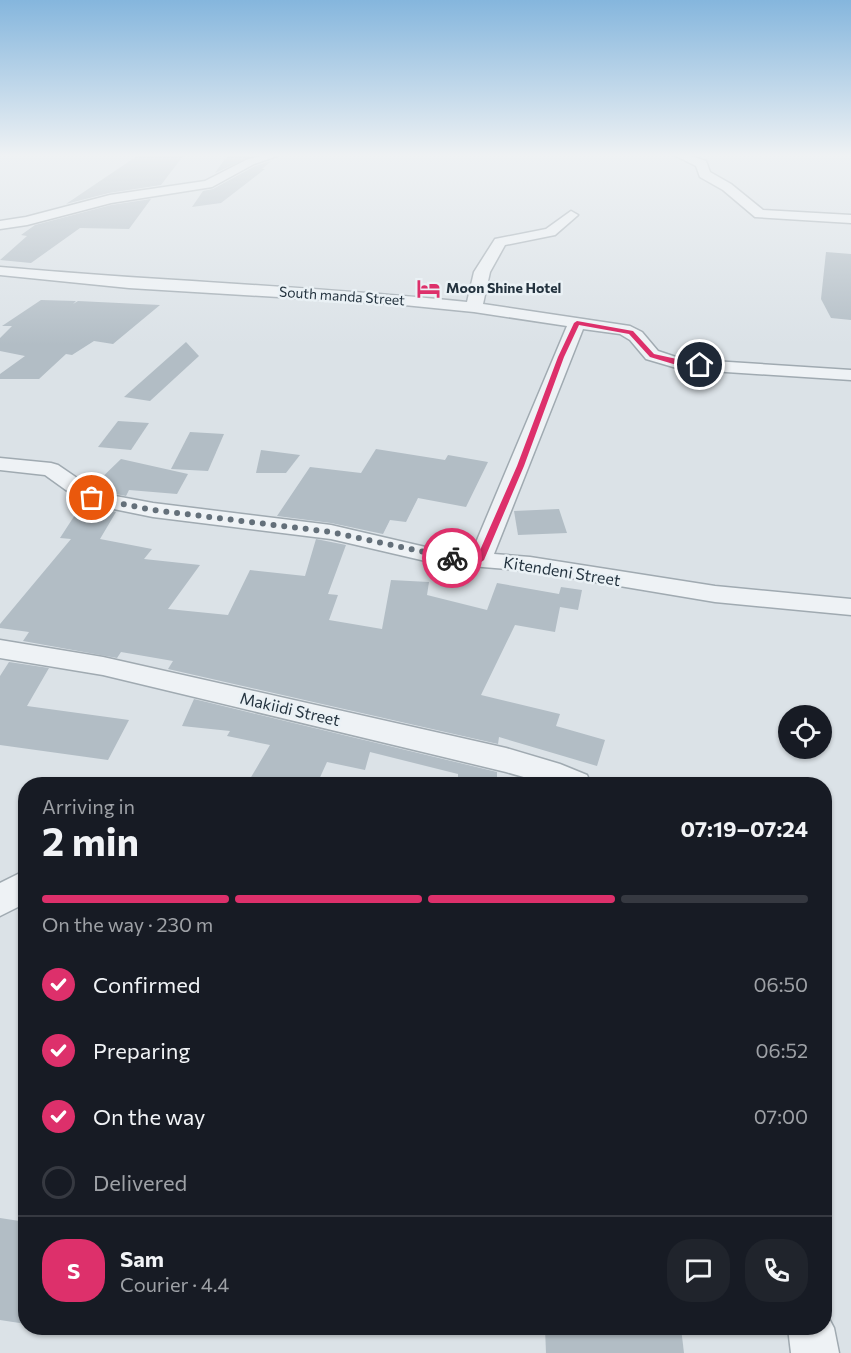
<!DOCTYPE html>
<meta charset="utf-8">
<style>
body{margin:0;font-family:Commissioner,sans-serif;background:#20242c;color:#f1f3f6;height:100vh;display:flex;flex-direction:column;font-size:22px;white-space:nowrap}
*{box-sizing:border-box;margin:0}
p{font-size:20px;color:#9ea1a6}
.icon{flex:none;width:33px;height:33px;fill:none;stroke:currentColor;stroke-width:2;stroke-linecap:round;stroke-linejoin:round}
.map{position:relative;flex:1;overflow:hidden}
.side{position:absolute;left:18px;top:777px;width:814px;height:558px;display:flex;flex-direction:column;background:#171b24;border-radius:24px;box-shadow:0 2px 4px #0004}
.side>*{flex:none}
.tools{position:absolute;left:778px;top:705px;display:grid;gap:12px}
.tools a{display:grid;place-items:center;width:54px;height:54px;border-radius:50%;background:#171b24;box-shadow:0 2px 4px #0004;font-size:30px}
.pin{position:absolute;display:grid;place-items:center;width:51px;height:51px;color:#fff;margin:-26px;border:3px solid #fff;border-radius:50%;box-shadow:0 2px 6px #0007}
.courier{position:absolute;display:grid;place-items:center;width:60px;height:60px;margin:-30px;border:4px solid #dd306b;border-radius:50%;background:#fff;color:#222;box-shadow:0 2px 8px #0007}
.summary em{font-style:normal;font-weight:700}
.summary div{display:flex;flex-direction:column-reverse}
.summary{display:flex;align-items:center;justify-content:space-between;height:102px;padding:0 24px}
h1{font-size:39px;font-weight:700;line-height:45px}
.bar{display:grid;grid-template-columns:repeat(4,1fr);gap:9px 6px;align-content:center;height:72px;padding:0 24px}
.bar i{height:8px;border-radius:4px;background:#363941}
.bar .selected{background:#dd306b}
.bar p{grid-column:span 4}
.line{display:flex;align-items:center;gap:15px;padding:0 24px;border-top:2px solid #363941}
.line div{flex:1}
.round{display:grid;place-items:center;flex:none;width:63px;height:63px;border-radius:24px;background:#20242c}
ol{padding:0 24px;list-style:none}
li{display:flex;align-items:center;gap:18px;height:66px}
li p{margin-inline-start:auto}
li .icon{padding:6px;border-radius:50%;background:#dd306b;color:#fff;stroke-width:4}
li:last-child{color:#9ea1a6}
li i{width:33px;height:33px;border:3px solid #363941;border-radius:50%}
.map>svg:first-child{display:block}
.building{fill:#b2bdc5}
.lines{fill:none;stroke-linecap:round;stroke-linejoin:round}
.street-casing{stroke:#a0aab1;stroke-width:3}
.street{fill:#eef2f5;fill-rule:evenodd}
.route{fill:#dd306b}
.done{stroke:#64707a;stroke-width:6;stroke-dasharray:0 10.8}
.labels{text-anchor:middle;stroke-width:5;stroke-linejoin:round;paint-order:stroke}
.far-poi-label{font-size:14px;font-weight:bold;fill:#24333f;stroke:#eaf1f5;text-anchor:start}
.far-street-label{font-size:14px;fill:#24333f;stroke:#eaf1f5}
.street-label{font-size:16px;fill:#24333f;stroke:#eaf1f5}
</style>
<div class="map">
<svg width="851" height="1353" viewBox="0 0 851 1353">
<rect width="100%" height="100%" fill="#dbe2e7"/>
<!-- building -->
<g class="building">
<path d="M137,156H183L161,185L109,193L66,204Z"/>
<path d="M227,156H245L250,157L215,173Z"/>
<path d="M271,161L262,169H265L221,203L192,207L203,191L213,189L255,166Z"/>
<path d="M151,199L129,229L80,228L31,263L0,260L27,236L21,235L35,225L111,205Z"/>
<path d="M826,252L851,254V320L831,318L821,299Z"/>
<path d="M41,300L76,301L73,304L78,301L160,305L113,344L94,341L72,355L66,354L39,379H0V374L25,356L0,351V338L12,326H2Z"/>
<path d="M186,342L199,356L150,401L124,397Z"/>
<path d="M118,421L149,423L131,450L98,447Z"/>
<path d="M190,432L224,434L208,471L171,469Z"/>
<path d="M376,449L445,460L448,455L488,462L466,507L418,498L406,522L390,520L383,534L331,523L277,516L310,467L361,473Z"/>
<path d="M261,450L300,455L286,473H256Z"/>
<path d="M121,459L188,474L177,494L129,490L126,496L100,491L93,486Z"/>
<path d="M82,504L116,512L100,539L152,549L144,559L200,565L168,609L228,615L250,570L305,576L316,539L346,545L328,594L338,595L329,620L382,629L391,580L429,582L427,595L487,610L497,583L559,594L561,587L582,590L578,610L560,607L555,632L515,625L481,695L560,714L556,726L605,740L597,766L499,737L498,744L168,669L173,661L121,652L117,658L23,641L29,632L0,628V624L71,539L60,538Z"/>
<path d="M559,509L567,533L518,535L514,511Z"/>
<path d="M9,662L49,668L27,706L129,720L108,760L0,745V676Z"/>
<path d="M194,699L497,772V780L458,777V774L370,752L365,770L327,762L317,784H247L270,745L227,736L230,731L182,726Z"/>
<path d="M0,1218L26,1222V1324L0,1320Z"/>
<path d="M545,1328H681L684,1353H546Z"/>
</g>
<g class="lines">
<defs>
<g id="street">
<path d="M260,156H277L254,164L212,187L111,203L27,225L0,229V221L26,217L110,195L205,181L246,160Z"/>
<path d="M676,156H691L706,161L710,172L731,184L763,210L851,215V223L755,217L723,190L700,177L696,166Z"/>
<path d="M571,211L578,215L555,235L505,245L490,272L483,304L630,326L642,332L658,351L682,359L851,370V380L680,369L646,359L630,340L620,334L583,329L494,554L530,557L715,586L851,599V615L715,602L530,571L434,563L331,539L153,517L84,503L45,475L0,470V458L51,463L58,465L99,493L153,503L331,525L434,549L472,552L567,326L474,312L394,304L129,288L0,275V267C156,281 312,286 467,302L474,272L495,239L546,229Z"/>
<path d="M0,640L103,657L506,748L560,764L587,775L591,784H548L506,772L103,675L0,658Z"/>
<path d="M26,870V903L0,916V883Z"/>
<path d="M825,1311L834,1328L839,1353H791L788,1328H825Z"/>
</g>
</defs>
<!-- street casing -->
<use href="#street" class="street-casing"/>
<!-- street -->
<use href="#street" class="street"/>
</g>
<!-- sky -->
<linearGradient id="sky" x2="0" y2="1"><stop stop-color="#85b6dd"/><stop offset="0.45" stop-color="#eff2f4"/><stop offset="1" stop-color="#eff2f4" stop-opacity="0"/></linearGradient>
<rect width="851" height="345" fill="url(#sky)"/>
<!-- route -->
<path class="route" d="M577,321L633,331L654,354L704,365L700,367L680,366L650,357L629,334L579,325L564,357L524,466L484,560L480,563L449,560V556H452L477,557L517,466L558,357L574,323Z"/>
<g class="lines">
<!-- done -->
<path class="done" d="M92,498L153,510L331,532L452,558"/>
</g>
<!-- icons -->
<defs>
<symbol id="hotel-bare" viewBox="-9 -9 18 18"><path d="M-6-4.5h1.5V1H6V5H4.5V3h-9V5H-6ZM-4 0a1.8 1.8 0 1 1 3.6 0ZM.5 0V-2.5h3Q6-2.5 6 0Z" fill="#dd306b" stroke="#eaf1f5" stroke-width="2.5" paint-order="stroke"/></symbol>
</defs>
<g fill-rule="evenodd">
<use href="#hotel-bare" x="412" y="272" width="33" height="33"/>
</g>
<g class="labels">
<!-- far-poi labels -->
<g class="far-poi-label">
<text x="446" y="293">Moon Shine Hotel</text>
</g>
<!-- far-street labels -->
<g class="far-street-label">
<text transform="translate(342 296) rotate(4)" y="5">South manda Street</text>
</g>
<!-- street labels -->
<g class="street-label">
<text transform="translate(562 571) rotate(9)" y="6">Kitendeni Street</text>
<text transform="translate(290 709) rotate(13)" y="6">Makiidi Street</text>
</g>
</g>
</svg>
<div class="tools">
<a><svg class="icon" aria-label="locate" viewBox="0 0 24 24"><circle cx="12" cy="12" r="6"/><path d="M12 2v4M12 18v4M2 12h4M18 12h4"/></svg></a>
</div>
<div class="pin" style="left:92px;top:498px;background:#ea580c"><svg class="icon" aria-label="bag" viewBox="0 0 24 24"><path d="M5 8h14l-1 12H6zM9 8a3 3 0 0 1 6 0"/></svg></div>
<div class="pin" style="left:700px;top:365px;background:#1f2937"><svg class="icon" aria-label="home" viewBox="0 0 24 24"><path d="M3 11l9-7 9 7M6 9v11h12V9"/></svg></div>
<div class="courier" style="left:452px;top:558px"><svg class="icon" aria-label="bike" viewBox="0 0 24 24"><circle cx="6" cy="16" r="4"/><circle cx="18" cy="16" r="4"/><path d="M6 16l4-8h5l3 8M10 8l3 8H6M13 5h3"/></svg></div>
<section class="side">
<div class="summary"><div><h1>2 min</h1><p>Arriving in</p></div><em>07:19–07:24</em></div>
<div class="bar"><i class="selected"></i><i class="selected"></i><i class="selected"></i><i></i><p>On the way · 230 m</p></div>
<ol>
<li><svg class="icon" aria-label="check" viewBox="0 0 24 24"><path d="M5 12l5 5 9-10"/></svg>Confirmed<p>06:50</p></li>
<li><svg class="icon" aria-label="check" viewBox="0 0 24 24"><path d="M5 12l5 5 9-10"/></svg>Preparing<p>06:52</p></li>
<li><svg class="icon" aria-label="check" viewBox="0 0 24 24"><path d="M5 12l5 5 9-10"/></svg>On the way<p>07:00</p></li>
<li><i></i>Delivered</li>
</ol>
<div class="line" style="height:108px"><b class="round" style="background:#dd306b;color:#fff">S</b><div><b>Sam</b><p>Courier · 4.4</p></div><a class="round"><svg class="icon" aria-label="chat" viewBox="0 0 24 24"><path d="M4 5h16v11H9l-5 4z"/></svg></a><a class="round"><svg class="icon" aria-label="phone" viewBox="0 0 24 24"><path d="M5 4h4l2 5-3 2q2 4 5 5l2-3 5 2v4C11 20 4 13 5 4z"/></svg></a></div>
</section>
</div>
